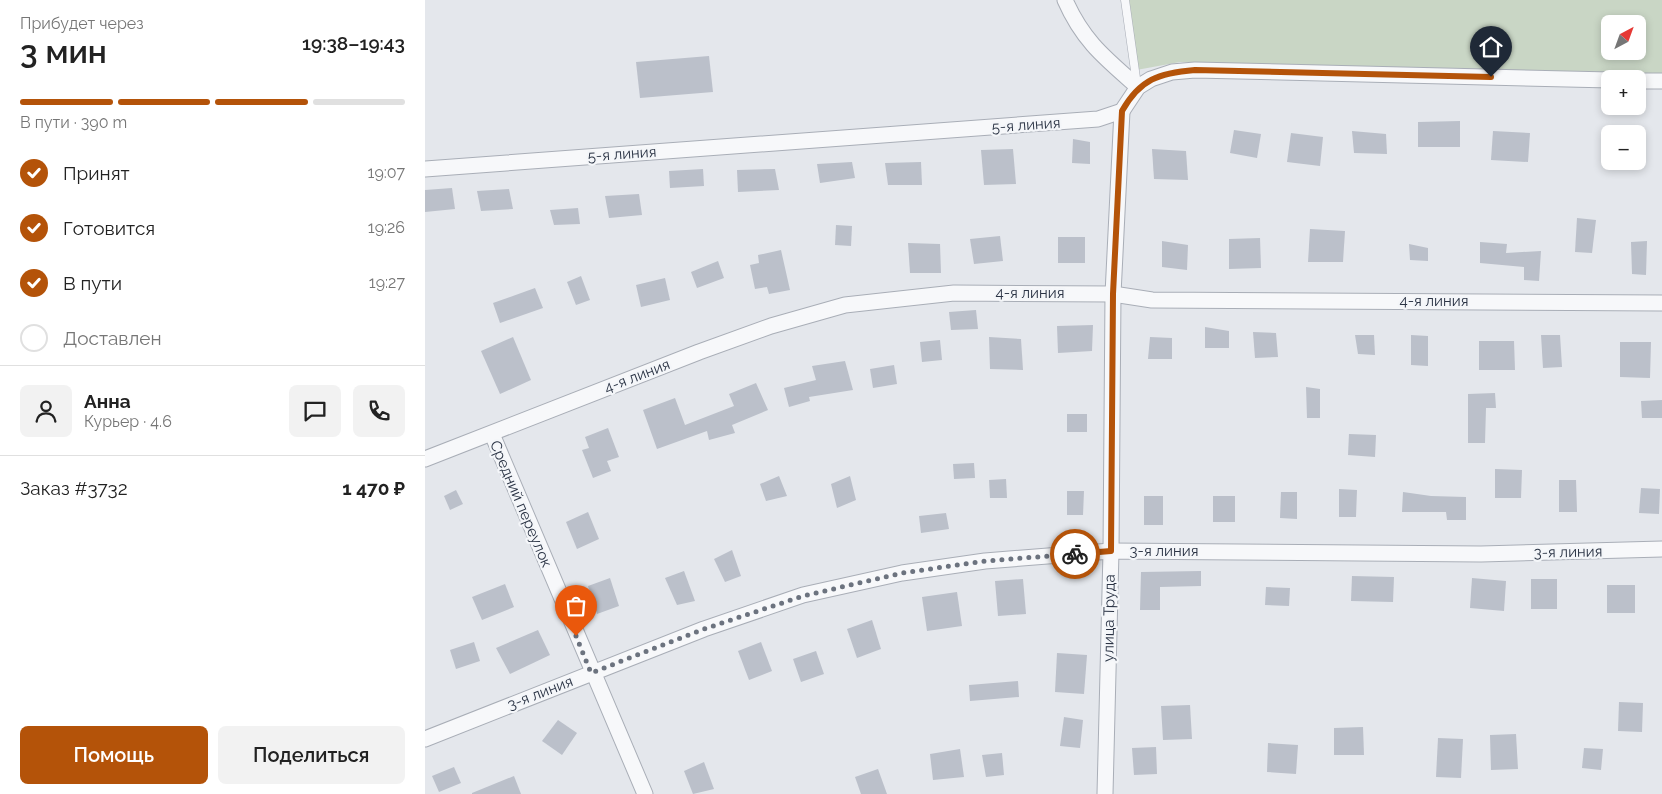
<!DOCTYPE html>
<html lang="ru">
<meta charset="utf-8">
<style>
body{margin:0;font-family:Raleway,sans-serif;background:#f2f2f2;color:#222;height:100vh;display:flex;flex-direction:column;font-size:19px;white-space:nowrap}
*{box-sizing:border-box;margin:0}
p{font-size:16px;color:#767676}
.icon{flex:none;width:28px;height:28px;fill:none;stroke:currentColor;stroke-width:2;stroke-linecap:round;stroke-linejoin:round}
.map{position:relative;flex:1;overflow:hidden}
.side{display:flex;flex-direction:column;background:#fff;width:425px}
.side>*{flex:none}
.needle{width:32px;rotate:41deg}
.buttons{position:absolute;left:1176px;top:15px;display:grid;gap:10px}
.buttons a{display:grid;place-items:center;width:45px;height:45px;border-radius:8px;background:#fff;box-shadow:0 2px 8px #0003;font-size:25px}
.pin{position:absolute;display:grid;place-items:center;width:42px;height:42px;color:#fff;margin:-51px -21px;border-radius:50% 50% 50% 0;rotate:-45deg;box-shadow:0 0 5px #0007}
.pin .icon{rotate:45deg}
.courier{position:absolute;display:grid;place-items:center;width:50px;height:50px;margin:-25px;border:4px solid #b45309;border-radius:50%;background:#fff;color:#222;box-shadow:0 1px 6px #0007}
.overview em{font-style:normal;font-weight:600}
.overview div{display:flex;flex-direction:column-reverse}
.overview{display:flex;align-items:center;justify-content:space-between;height:85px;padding:0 20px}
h1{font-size:32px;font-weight:600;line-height:38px}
.bar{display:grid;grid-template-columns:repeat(4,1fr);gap:8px 5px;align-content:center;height:60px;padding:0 20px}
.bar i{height:6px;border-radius:4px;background:#e0e0e0}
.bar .current{background:#b45309}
.bar p{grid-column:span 4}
.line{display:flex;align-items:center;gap:12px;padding:0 20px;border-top:1px solid #e0e0e0}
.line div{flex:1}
.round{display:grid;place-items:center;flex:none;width:52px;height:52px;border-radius:8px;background:#f2f2f2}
ol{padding:0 20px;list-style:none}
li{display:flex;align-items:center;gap:15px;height:55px}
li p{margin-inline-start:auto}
li .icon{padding:5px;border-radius:50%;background:#b45309;color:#fff;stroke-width:4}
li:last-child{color:#767676}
li i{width:28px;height:28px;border:2px solid #e0e0e0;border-radius:50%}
.button{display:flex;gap:10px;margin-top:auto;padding:10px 20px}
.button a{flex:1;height:58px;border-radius:8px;background:#b45309;color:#fff;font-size:20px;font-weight:600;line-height:58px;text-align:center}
.button a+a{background:#f2f2f2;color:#222}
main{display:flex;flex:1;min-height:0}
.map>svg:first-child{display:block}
.green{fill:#c9d6c5;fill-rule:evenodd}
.building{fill:#bbc0ca}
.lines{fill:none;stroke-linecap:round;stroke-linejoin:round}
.service-casing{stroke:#a9aeb7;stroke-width:9}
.minor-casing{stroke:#a9aeb7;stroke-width:17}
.service{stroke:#f7f8fa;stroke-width:8}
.minor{stroke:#f7f8fa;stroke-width:15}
.done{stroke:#6c737f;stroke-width:5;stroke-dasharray:0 9}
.route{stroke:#b45309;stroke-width:6}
.labels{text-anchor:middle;stroke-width:4.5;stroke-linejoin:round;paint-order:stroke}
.street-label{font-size:15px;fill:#2b3445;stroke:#f4f6f9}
</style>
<main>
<section class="side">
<div class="overview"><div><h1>3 мин</h1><p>Прибудет через</p></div><em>19:38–19:43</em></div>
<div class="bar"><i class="current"></i><i class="current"></i><i class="current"></i><i></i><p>В пути · 390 m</p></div>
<ol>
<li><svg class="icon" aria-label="check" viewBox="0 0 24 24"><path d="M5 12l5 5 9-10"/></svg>Принят<p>19:07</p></li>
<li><svg class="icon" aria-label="check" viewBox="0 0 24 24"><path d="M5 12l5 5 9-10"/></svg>Готовится<p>19:26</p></li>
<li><svg class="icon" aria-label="check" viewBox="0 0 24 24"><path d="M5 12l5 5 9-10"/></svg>В пути<p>19:27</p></li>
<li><i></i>Доставлен</li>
</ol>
<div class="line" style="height:90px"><a class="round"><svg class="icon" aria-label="person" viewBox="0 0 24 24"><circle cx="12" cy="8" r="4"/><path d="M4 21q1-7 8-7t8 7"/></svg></a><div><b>Анна</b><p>Курьер · 4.6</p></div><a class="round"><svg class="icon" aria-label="chat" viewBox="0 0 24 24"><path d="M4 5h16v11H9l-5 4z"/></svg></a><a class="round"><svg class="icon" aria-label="phone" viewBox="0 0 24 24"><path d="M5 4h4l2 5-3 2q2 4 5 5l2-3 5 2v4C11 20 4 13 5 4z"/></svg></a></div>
<div class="line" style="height:65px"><div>Заказ #3732</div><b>1 470 ₽</b></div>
<div class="button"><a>Помощь</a><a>Поделиться</a></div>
</section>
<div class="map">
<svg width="1237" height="794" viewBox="0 0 1237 794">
<rect width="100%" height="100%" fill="#e4e7ec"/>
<!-- green -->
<path class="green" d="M699,0H1237V74L755,62L706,71ZM1185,24H1212V51H1185Z"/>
<!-- building -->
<g class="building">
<path d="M284,56L288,92L215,98L211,62Z"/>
<path d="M1035,121V147H993V122Z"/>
<path d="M809,130L836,134L832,158L805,153Z"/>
<path d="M927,131L961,134L962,154L929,153Z"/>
<path d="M1068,131L1105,133L1103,162L1066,160Z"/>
<path d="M866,133L898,137L895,166L862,162Z"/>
<path d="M648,139L665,142V164L647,163Z"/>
<path d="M588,149L591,184L559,185L556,150Z"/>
<path d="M727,149L761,151L763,180L729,179Z"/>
<path d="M427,162L430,178L395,183L392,164Z"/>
<path d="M496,162L497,185H463L460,163Z"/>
<path d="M278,169L279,186L245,188L244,171Z"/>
<path d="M350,169L354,190L313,192L312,170Z"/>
<path d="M27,188L30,209L0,212V190Z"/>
<path d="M84,189L88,209L56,211L52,191Z"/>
<path d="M214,194L217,215L184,218L180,196Z"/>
<path d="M153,208L155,224L129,225L125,210Z"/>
<path d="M1152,218L1171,220L1167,253L1150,252Z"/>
<path d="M411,225L427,226L426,246L410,245Z"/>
<path d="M885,229L920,231L918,262H883Z"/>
<path d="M575,236L578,261L549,264L545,239Z"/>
<rect x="633" y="237" width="27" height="26"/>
<path d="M835,238L836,268L804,269V239Z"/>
<path d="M737,241L763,245L762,270L737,267Z"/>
<path d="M1222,241L1221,275L1207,274L1206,242Z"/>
<path d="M1055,242L1082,244L1081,253L1116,251L1114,281L1099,280V267L1055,263Z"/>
<path d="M483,243L515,244L516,273H485Z"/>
<path d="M984,244L1003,248V261L985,260Z"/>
<path d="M356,250L365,290L344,294L342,287L330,289L325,265L334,263L333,255Z"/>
<path d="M293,261L299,278L272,288L266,272Z"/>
<path d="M156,276L165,300L151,305L142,282Z"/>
<path d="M240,278L245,300L216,307L211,285Z"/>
<path d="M110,288L118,308L75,323L68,303Z"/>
<path d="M551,310L553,329L526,330L524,312Z"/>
<path d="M668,325L667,351L633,353L632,326Z"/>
<path d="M780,327L804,331V348H780Z"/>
<path d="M828,332L851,333L853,357L830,358Z"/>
<path d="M930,335H949L950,355L933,354Z"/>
<path d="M986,335L1003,336V366L986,365Z"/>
<path d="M1116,335H1135L1137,367L1118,368Z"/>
<path d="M88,337L106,380L75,394L56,351Z"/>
<path d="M564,337L596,339L598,370L565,369Z"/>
<path d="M725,337L747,338V359H723Z"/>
<path d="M515,340L517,360L497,362L495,342Z"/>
<path d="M1054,341H1089L1090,370H1054Z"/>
<path d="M1195,342H1226L1225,378L1195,377Z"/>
<path d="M420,361L428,390L384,397L385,401L364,407L359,388L391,380L387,366Z"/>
<path d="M469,365L472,384L448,388L445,369Z"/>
<path d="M331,383L343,410L307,425L310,433L284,440L282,431L232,449L218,410L250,398L260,425L309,406L304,394Z"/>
<path d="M881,387L895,389V418H882Z"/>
<path d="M1070,393L1071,408H1061L1060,443H1043V394Z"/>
<path d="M1237,400V418H1217L1216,401Z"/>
<rect x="642" y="414" width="20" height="18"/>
<path d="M183,428L194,457L182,461L186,471L168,478L157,450L164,448L160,437Z"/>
<path d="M924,434L951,435L950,457L923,455Z"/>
<path d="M549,463L550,478L529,479L528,464Z"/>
<path d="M1070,469L1097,470L1096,498H1070Z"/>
<path d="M354,476L362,496L341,501L335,484Z"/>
<path d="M425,476L431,500L412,508L406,484Z"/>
<path d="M581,479L582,498H565L564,480Z"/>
<path d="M1134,480H1151L1152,512H1134Z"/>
<path d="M1216,488L1235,489L1234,514L1214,513Z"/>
<path d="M914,489L932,490L931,517H914Z"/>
<path d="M31,490L38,504L25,510L19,496Z"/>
<path d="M642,491H659L658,515H642Z"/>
<path d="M856,492H872V519L855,518Z"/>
<path d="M978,492L1006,496L1041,497V520H1022L1021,512H977Z"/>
<rect x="719" y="496" width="19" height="29"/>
<rect x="788" y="496" width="22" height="26"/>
<path d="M163,512L174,539L152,549L141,522Z"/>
<path d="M521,513L524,529L496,533L494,516Z"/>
<path d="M307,550L316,576L300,582L289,559Z"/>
<path d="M259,571L270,601L252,605L240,578Z"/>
<path d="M776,571V586L735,587V610H715L716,572Z"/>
<path d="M927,576L969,577L968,602L926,601Z"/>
<path d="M185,578L194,606L172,614L163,586Z"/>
<path d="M1047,578L1081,581L1079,611L1045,608Z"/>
<path d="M598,579L601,614L573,616L570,581Z"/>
<rect x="1106" y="579" width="26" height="30"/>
<path d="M80,584L89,607L57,620L47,597Z"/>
<rect x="1182" y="585" width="28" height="28"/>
<path d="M841,587L865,588L864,606L840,605Z"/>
<path d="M532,592L537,626L502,631L497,597Z"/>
<path d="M447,620L456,649L432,658L422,629Z"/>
<path d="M113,630L125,655L85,674L71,648Z"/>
<path d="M49,642L55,661L31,669L25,650Z"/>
<path d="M336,642L347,671L324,680L313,651Z"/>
<path d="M391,651L399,674L376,682L368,659Z"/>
<path d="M632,653L662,655L659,694L630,692Z"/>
<path d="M593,681L594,697L545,701L544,685Z"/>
<path d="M1194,702L1218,703L1217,732L1193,731Z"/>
<path d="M765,705L767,739L738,740L736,706Z"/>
<path d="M639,717L658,720L655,748L635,746Z"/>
<path d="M133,720L152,733L137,755L117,741Z"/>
<path d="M938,727L939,755H909V728Z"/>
<path d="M1091,734L1093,769L1066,770L1065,735Z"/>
<path d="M1013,738L1038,739L1036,778L1011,777Z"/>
<path d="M843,743L873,745L871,774L842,772Z"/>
<path d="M731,747L732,774L709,775L707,748Z"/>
<path d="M1159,748L1178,749L1176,770L1157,768Z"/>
<path d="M535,749L539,777L508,780L505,754Z"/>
<path d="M577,753L579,775L561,777L557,755Z"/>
<path d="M279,762L289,789L268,794L259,771Z"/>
<path d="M29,767L36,783L14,792L7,776Z"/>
<path d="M453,769L462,794H436L430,777Z"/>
<path d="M89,776L96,794H47V793Z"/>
</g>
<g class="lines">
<defs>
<path id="service" d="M700,0L712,85"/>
<g id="minor">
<path d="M640,0C658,41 680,58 713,87"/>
<path d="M1212,81H1237"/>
<path d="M0,169L673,119L697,111L713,87L726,79L747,72L770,70L1185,80"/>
<path d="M67,434L220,794"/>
<path d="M0,459L274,352L346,326L420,305L529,293L688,294L727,300L1237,303"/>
<path d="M0,739L279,629L378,595L477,573L560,561L686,551L1056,554L1237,549"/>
<path d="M680,794L686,551L688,294L697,111"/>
</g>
</defs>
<!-- service casing -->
<use href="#service" class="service-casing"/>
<!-- minor casing -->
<use href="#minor" class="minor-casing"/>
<!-- service -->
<use href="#service" class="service"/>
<!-- minor -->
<use href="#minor" class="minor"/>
</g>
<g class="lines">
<!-- done -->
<path class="done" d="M151,636L166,673L279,629L378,596L477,573L560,561L650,554"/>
<!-- route -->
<path class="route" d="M650,554L686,551L688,294L697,111C715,79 734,73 770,70L1066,77"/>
</g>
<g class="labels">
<!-- street labels -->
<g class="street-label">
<text transform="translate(601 125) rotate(-4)" y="5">5-я линия</text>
<text transform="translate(197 154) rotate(-4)" y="5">5-я линия</text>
<text x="605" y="298">4-я линия</text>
<text x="1009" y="306">4-я линия</text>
<text transform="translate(212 376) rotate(-21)" y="5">4-я линия</text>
<text transform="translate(96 504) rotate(67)" y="5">Средний переулок</text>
<text x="739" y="556">3-я линия</text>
<text transform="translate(1143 552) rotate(-1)" y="5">3-я линия</text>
<text transform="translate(684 618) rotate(-89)" y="5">улица Труда</text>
<text transform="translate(115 693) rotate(-21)" y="5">3-я линия</text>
</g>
</g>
</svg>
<div class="buttons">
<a><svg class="needle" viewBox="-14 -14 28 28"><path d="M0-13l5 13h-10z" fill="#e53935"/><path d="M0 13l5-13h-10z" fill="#767676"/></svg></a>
<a>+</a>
<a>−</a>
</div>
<div class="pin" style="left:151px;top:636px;background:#ea580c"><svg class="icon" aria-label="bag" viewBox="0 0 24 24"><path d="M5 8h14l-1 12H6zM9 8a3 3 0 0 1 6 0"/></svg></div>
<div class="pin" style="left:1066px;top:77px;background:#1f2937"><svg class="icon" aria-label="home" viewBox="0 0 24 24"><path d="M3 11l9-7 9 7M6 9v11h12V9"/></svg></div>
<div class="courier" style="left:650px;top:554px"><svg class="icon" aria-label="bike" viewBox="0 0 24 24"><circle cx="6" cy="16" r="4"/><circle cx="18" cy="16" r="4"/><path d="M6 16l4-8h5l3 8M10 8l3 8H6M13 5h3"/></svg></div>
</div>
</main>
